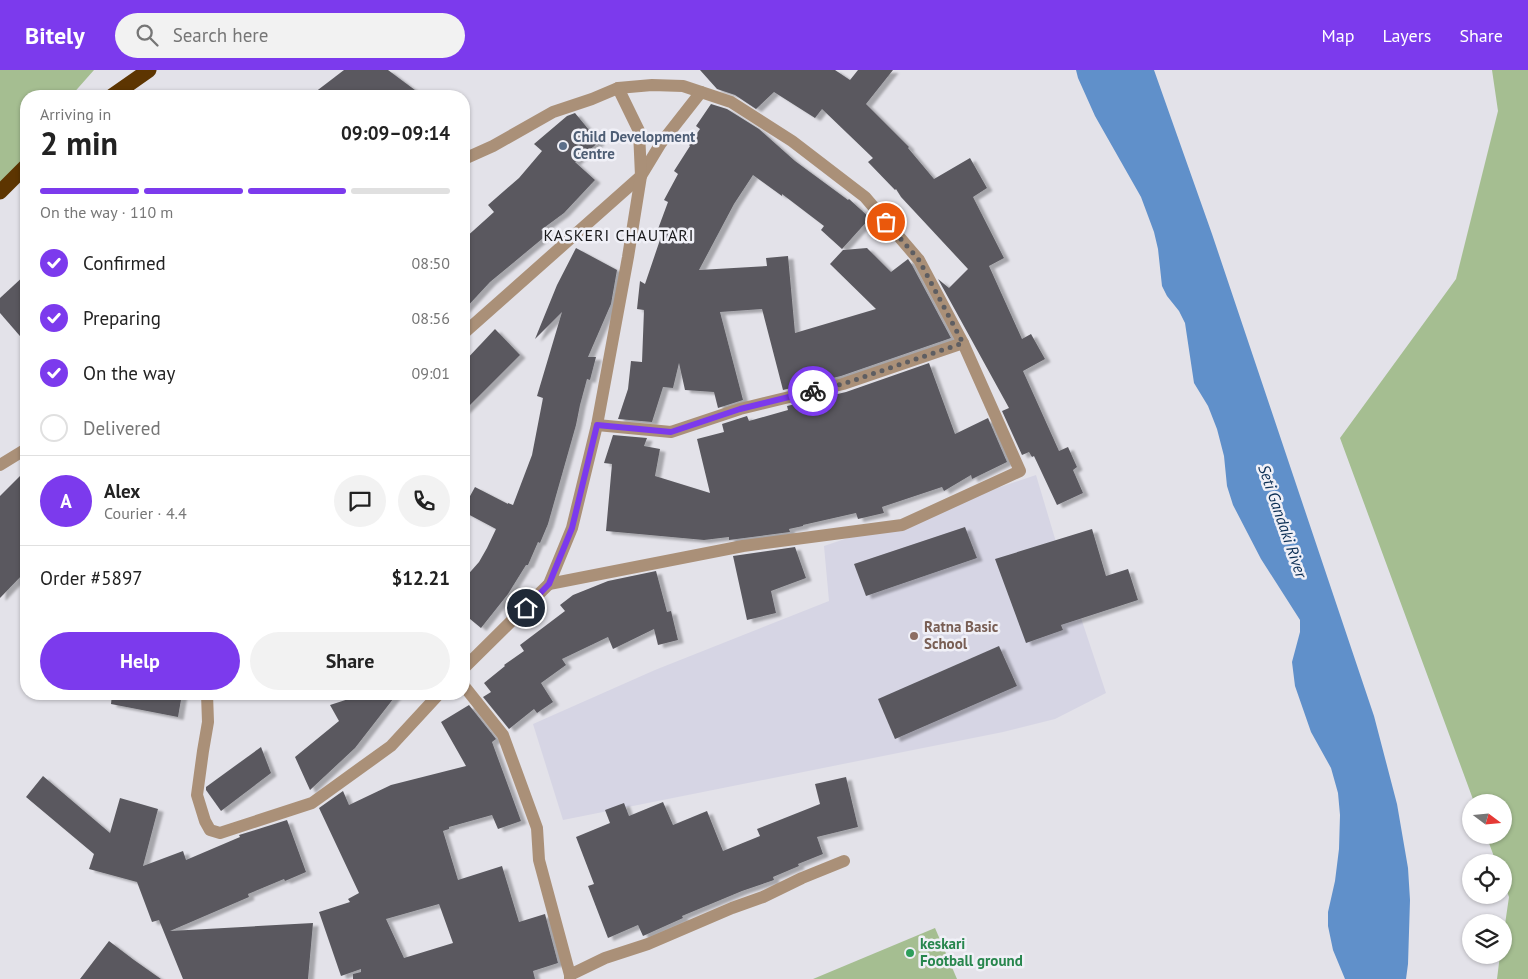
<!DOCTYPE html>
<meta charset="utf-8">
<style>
body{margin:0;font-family:"PT Sans",sans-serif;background:#f2f2f2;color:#222;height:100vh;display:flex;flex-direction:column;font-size:19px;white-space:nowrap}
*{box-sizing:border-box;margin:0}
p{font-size:16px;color:#767676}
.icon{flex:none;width:28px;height:28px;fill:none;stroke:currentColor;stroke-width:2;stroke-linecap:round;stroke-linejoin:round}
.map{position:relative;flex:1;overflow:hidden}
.side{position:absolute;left:20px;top:20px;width:450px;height:610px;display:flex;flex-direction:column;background:#fff;border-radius:20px;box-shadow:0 1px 4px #0004}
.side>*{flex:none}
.needle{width:32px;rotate:106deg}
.buttons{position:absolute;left:1462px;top:724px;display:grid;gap:10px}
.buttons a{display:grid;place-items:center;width:50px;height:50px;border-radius:50%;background:#fff;box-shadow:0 1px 4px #0004;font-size:25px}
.pin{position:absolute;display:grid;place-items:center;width:42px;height:42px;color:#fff;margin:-21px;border:2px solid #fff;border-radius:50%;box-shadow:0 1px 5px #0007}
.courier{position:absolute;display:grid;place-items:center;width:50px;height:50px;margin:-25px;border:4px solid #7c3aed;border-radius:50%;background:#fff;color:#222;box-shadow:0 1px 6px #0007}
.head em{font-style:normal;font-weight:600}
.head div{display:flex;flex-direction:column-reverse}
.head{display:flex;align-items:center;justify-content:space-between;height:85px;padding:0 20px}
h1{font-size:32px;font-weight:600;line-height:38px}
.bar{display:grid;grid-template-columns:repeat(4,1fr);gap:8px 5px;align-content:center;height:60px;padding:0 20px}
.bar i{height:6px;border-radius:4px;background:#e0e0e0}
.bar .active{background:#7c3aed}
.bar p{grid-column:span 4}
.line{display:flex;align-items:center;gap:12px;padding:0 20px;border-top:1px solid #e0e0e0}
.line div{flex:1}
.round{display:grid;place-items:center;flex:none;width:52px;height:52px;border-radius:26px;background:#f2f2f2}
ol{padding:0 20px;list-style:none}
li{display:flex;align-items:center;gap:15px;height:55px}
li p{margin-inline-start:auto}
li .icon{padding:5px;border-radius:50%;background:#7c3aed;color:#fff;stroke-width:4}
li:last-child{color:#767676}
li i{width:28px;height:28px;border:2px solid #e0e0e0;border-radius:50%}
.cta{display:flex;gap:10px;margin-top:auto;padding:10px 20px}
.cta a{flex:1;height:58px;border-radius:30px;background:#7c3aed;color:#fff;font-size:20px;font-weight:600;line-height:58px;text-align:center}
.cta a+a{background:#f2f2f2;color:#222}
header{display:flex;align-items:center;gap:30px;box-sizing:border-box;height:70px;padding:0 25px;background:#7c3aed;color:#fff}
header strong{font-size:24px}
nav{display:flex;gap:28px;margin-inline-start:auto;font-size:18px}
.search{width:350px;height:45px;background:#f2f2f2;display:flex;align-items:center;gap:12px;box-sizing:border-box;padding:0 18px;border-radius:28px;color:#767676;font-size:19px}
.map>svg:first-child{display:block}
.built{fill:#d6d5e4}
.green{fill:#a5be91}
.water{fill:#6090ca}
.building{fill:#5a595f;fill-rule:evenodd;filter:url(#shadow)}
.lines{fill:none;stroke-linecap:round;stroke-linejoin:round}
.minor{stroke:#aa9078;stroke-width:12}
.highway{stroke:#5d3501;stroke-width:15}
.done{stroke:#5e5e62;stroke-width:5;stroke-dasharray:0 9}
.route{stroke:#7c3aed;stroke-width:6}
.service-dot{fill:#5c6f8a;stroke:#f0f0f7;stroke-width:2}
.education-dot{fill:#8d6e63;stroke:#f0f0f7;stroke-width:2}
.leisure-dot{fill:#2e9e5b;stroke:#f0f0f7;stroke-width:2}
.labels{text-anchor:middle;stroke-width:5;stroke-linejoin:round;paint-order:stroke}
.service-label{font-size:15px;font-weight:bold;fill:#4e5e75;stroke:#f0f0f7;text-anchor:start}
.education-label{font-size:15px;font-weight:bold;fill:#785e54;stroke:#f0f0f7;text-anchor:start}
.leisure-label{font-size:15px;font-weight:bold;fill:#27864d;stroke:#f0f0f7;text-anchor:start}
.neighbourhood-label{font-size:16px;letter-spacing:1px;fill:#171719;stroke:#f0f0f7}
.water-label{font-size:16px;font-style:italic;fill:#0b2e54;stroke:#f0f0f7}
</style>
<header>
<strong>Bitely</strong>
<div class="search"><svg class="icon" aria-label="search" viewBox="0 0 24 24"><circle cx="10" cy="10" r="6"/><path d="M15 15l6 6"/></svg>Search here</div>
<nav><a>Map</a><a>Layers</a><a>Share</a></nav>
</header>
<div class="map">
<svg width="1528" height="909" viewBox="0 0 1528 909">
<defs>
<filter id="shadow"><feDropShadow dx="5.5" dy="3" stdDeviation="1" flood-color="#0004"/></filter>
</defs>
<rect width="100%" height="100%" fill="#e3e2e9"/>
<!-- built -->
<path class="built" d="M1036,405L1059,482L1106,623L1055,649L1003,662L563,750L533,654L655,600L829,531L824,476Z"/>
<!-- green -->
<g class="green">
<path d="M0,0H94L71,26H26V99L0,124Z"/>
<path d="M1492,0H1528V909H1497L1500,885H1504V861L1509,827L1504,813V792H1496L1486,765H1504V732H1474L1340,368L1456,209L1498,41Z"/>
<path d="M935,858L957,909H813Z"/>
</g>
<!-- water -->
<path class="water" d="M1076,0H1154L1212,164L1374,646L1397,734L1408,798L1410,830L1408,894L1406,909H1345L1333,880L1328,856V842L1335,811L1339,779L1340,745L1338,723L1331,698L1311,662L1295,616L1292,592L1300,562V550L1261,489L1233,435L1227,416L1224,386L1217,359L1208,336L1194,313L1185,253L1179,241L1167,226L1162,216L1158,179L1154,162L1141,127L1095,46L1078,8Z"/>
<!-- building -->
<g class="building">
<path d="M344,0H388L423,26H310Z"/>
<path d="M700,0H835L850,10L858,0H893L866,34L909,77L908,78L934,109L970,88L987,118L973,127L1004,188L989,196L1022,269L1031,264L1045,289L1023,301L1059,381L1068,377L1077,397L1073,400L1083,423L1057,435L1034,386L1032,387L1029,382L1022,385L1002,341L1009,338L938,209L949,218L968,199L901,127L896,119L895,120L868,92L873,88L822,39L815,48L774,22L756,39L735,25L717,19Z"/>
<path d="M711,34L727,39L759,59L795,91L848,130L849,129L870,148L842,179L821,160L824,156L782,124V126L753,105L734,134L699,200L767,196L766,188L788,186L795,263L876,239L830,194L843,180L867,178L891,202L908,189L912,195L951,268L841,306L783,320L762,239L720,242L743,330L718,338L714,322L685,320L679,293L673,318L663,317L652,352L618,349L628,319L631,291L642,292L644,240L637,239L640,211L645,214L663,161L658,159L668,132L664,130L678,104L674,101L690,76L689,75L700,59L696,56Z"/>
<path d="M575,43L599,72L575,92L595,110L564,143L541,160L548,164L490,212L464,240V169L494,142L488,135L519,108L542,81L534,74L567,46Z"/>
<path d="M576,178L617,200L611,234L588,287H596L590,310L587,309L580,335L576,355L548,454L540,473L538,472L528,495H526L508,524L481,558L464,544V509L479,492L487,478L496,459L464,442V437L475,417L508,434V433L513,435L532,385L543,328L537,326L562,242L535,269L557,215Z"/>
<path d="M26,204V273L0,243V228Z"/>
<path d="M495,259L520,285L464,341V292Z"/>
<path d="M929,293L955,364L988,348L1007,392L972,409L971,405L944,421L942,417L882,437L884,443L858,449L856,443L803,455V456L789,459L790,462L729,470V467L704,470L606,461L612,394L604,393L613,365L647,368L644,376L660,379L655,406L710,423L697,369L724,362L722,354L747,346L749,351L788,340L787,336L846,322Z"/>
<path d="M26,400V501L0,528V426Z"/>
<path d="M965,457L977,488L866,526L854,494Z"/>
<path d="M1092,459L1106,506L1128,499L1138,530L1061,555L1063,560L1026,573L995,489Z"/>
<path d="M795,477L806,508L771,521L776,543L747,550L733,486Z"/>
<path d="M656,501L667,542L671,541L678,570L658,575L654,559L613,579L608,567L562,589L566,595L541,613L553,632L537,643L534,639L509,659L483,627L491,622L484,613L505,596L504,595L524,581L520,575L565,541L560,535L573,525L608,511Z"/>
<path d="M999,576L1017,616L895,669L878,629Z"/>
<path d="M112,624H182L178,647L111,634Z"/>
<path d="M364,624H397L355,678L310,720L295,687L339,651L330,635Z"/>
<path d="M469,635L496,669L492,672L521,751L498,759L492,745L449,757V759L443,761L458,810L502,796L519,852L545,844L558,893L533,901L535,909H353V904L361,902V899L341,906L319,842L350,832L348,829L359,823L319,738L343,721L349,735L391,715L466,696L441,652ZM439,834L453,873L404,888L386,849Z"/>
<path d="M261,677L271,703L221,741L206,720V717Z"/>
<path d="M43,706L110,763L120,728L158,739L143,796L183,781L186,790L240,767L239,765L287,750L306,802L285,811L284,809L248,824L249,827L170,861L313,853L308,909H183L159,850L152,852L137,812L89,799L94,784L26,727Z"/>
<path d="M846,707L858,757L817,767L823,784L798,794L799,796L773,807L774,810L742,821L682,846L683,848L643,866L638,855L608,868L588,816L594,814L576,767L610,753L605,740L624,733L629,746L663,732L673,755L707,741L723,781L760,766L757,759L820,734L815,714Z"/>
<path d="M109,871L134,890L161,909H80Z"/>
</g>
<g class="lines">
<!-- minor -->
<g class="minor">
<path d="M464,89L493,76L553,42L592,29L618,18L652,15L683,16L731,32L792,71L865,127L919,190L963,273L1020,401L902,455L743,476L549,514"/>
<path d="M464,263L641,106L661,73L701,22"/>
<path d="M597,355L671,362L740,339L843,314L963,273"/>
<path d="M0,395L26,379"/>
<path d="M464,598L549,514L572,458L597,355L628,187L641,106L639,61L618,18"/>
<path d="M464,616L503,665L537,758L539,790L570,905V909"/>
<path d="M207,624L208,652L203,681L197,725L205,751L210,760L220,763L312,733L391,676L439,624"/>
<path d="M570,905L605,888L648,874L732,838L763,827L802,808L844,791"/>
</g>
<!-- highway -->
<g class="highway">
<path d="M112,26L149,0"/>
<path d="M0,122L26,96"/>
</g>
</g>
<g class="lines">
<!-- done -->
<path class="done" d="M813,321L843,314L963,273L919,190L886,152"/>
<!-- route -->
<path class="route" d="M526,538L549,514L572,458L597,355L671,362L740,339L813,321"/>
</g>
<!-- markers -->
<circle class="service-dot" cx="563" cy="76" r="5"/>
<circle class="education-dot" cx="914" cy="566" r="5"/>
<circle class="leisure-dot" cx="910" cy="883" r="5"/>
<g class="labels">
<!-- service labels -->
<g class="service-label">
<text x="573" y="72">Child Development<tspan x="573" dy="17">Centre</tspan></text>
</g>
<!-- education labels -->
<g class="education-label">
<text x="924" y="562">Ratna Basic<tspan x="924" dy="17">School</tspan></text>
</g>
<!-- leisure labels -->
<g class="leisure-label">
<text x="920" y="879">keskari<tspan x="920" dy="17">Football ground</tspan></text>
</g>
<!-- neighbourhood labels -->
<g class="neighbourhood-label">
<text x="619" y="171">KASKERI CHAUTARI</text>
</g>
<!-- water labels -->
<g class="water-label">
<text transform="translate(1283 451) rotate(71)" y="6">Seti Gandaki River</text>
</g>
</g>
</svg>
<div class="buttons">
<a><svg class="needle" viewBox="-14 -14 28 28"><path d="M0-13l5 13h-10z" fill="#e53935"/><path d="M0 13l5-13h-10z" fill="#767676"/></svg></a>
<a><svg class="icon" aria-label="locate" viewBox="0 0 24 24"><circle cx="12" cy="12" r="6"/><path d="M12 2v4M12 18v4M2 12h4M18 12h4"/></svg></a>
<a><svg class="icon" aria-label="layers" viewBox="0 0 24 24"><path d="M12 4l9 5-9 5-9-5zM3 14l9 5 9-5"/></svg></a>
</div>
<div class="pin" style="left:886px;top:152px;background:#ea580c"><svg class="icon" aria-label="bag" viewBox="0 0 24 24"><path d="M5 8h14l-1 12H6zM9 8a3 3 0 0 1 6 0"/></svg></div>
<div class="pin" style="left:526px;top:538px;background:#1f2937"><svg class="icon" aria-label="home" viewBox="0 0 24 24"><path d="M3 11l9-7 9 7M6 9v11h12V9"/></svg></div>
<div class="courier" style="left:813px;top:321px"><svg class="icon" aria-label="bike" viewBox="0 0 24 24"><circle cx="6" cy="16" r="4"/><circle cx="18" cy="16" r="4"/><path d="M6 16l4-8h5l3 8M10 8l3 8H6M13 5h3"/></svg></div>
<section class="side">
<div class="head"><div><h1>2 min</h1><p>Arriving in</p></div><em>09:09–09:14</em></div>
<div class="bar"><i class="active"></i><i class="active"></i><i class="active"></i><i></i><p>On the way · 110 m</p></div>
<ol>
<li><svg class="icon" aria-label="check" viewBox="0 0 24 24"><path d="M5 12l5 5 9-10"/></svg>Confirmed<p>08:50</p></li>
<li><svg class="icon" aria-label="check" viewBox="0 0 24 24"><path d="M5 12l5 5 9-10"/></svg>Preparing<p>08:56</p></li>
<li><svg class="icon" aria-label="check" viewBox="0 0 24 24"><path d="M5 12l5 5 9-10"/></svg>On the way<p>09:01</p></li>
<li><i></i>Delivered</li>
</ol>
<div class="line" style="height:90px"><b class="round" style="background:#7c3aed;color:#fff">A</b><div><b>Alex</b><p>Courier · 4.4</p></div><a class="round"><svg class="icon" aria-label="chat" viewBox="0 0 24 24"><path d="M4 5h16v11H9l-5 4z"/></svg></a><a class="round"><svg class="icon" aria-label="phone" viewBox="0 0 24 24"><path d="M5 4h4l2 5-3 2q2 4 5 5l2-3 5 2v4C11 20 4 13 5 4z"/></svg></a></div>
<div class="line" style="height:65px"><div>Order #5897</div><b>$12.21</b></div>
<div class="cta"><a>Help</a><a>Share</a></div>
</section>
</div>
